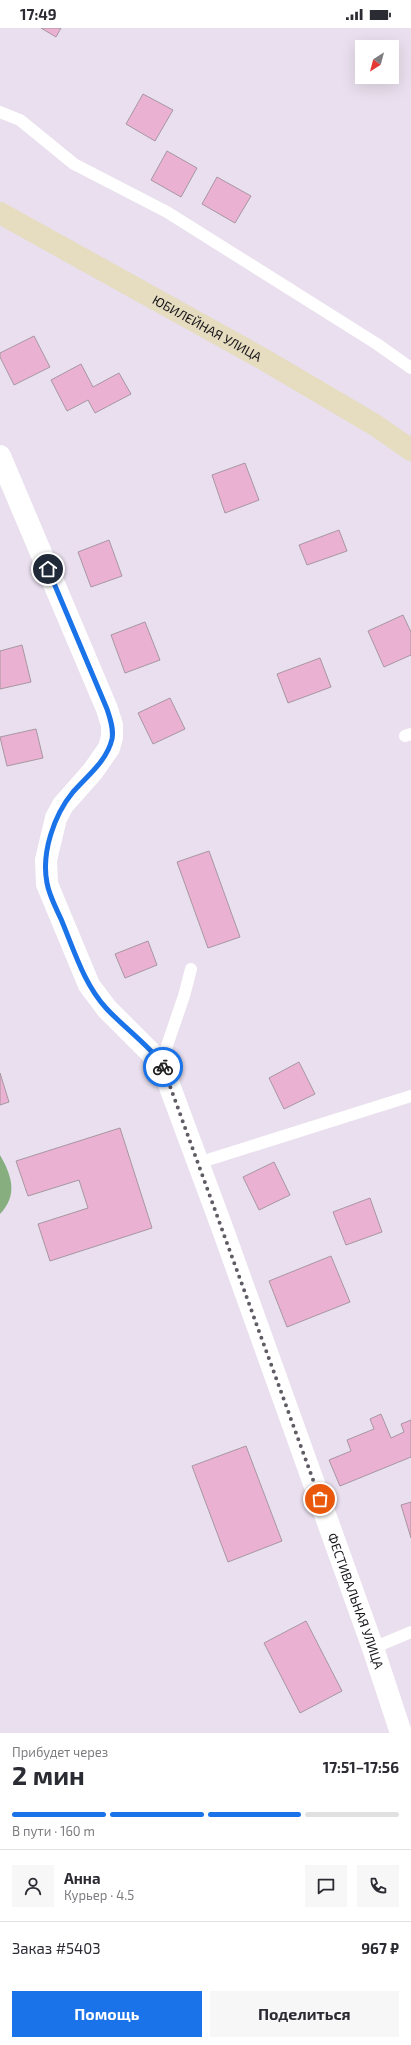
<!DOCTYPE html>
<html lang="ru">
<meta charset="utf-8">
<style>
body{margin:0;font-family:"Exo 2",sans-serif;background:#f7f7f7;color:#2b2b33;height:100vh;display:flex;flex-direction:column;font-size:15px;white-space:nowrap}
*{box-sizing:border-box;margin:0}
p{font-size:13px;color:#7c7c81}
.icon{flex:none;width:22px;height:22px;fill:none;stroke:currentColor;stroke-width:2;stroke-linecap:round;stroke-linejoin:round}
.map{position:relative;height:1705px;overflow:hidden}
.sheet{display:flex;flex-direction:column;background:#fff;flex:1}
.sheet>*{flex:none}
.needle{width:26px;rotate:216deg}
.controls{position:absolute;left:355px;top:12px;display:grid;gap:8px}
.controls a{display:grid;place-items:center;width:44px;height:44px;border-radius:0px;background:#fff;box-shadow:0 4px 16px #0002;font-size:20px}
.pin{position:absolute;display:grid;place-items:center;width:34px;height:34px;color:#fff;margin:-17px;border:2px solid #fff;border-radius:50%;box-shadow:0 1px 4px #0007}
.courier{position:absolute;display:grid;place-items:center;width:40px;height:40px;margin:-20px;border:3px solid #1a73e8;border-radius:50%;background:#fff;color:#222;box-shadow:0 1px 5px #0007}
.summary em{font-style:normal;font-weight:700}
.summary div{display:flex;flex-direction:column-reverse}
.summary{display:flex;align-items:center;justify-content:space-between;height:68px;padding:0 12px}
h1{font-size:26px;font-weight:700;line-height:30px}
.bar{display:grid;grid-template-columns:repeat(4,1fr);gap:6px 4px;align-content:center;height:48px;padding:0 12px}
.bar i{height:5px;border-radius:3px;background:#e1e1e2}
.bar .selected{background:#1a73e8}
.bar p{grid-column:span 4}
.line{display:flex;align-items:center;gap:10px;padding:0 12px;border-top:1px solid #e1e1e2}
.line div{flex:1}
.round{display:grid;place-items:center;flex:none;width:42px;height:42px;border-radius:0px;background:#f7f7f7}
.cta{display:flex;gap:8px;margin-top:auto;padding:8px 12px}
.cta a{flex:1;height:46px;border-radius:0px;background:#1a73e8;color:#fff;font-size:16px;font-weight:700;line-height:46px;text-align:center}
.cta a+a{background:#f7f7f7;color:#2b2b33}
.status{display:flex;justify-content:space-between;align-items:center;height:28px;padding:0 20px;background:#fff;direction:ltr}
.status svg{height:11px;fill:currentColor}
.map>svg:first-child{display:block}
.forest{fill:#86ae7f}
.building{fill:#ebb1d3;stroke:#a797a0}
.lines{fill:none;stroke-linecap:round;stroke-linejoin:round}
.lane{stroke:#fff;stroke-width:12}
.street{stroke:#fff;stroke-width:22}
.secondary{stroke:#e6ddc1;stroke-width:22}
.done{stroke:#605b64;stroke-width:4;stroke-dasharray:0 7.2}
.route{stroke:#1a73e8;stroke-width:5}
.labels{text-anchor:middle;stroke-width:3;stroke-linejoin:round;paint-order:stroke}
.street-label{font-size:13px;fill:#171419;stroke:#f6edfb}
</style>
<div class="status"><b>17:49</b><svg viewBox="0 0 49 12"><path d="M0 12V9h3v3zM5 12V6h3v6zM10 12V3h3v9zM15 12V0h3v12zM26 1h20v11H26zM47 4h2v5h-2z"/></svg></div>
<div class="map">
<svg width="411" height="1705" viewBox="0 0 411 1705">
<rect width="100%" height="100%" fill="#e9dfee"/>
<!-- forest -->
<path class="forest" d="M0,1127C12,1148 18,1167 0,1186Z"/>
<!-- building -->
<g class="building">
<path d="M41,0H61L56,9Z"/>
<path d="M143,66L173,82L155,113L126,96Z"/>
<path d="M167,123L197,140L181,169L151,152Z"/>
<path d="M217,149L251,168L235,195L202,176Z"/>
<path d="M34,308L50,339L14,357L0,329V325Z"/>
<path d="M81,336L93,359L119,345L131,366L95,385L88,372L67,383L51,352Z"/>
<path d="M245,435L259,472L225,485L212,447Z"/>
<path d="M339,502L347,523L307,537L299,517Z"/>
<path d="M109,512L122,548L91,559L78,524Z"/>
<path d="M403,587L411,604V627L384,639L368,603Z"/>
<path d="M145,594L160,632L125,645L111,607Z"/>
<path d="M22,617L31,654L0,661V623Z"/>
<path d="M320,630L331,659L288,675L277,646Z"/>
<path d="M170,670L185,701L153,716L138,685Z"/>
<path d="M36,701L43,730L7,738L0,709Z"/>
<path d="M209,823L240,909L208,920L177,834Z"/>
<path d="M148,913L157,937L125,950L115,926Z"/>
<path d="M299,1034L315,1066L284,1081L269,1050Z"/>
<path d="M0,1045L9,1074L0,1077Z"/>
<path d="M120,1100L152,1200L50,1233L38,1196L88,1180L79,1152L28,1168L16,1133Z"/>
<path d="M274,1134L290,1167L259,1182L243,1149Z"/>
<path d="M370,1170L382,1204L346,1217L333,1184Z"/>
<path d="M331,1228L350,1274L287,1299L269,1253Z"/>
<path d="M381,1386L391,1410L404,1404L401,1396L411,1392V1429L340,1458L329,1432L351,1423L347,1412L374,1401L370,1391Z"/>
<path d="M246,1418L282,1513L228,1534L192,1438Z"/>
<path d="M411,1474V1510L401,1477Z"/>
<path d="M306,1593L342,1663L300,1685L264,1615Z"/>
</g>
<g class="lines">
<!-- lane -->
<g class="lane">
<path d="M0,84L20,92L74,136L167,184L377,316L411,340"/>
<path d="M405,708L411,706"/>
<path d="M161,1035L184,968L191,941"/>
<path d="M198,1135L411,1068"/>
<path d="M373,1620L411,1604"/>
</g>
<!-- street -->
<path class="street" id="s1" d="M0,428L107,681L112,697V709L109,720L93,743L63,777L56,790L46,832L47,856L89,957L107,981L161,1035L223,1202L373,1620L401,1705"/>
<!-- secondary -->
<path class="secondary" id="s2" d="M0,185L263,331L375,397L411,422"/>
</g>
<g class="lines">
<!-- done -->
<path class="done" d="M163,1039L320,1471"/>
<!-- route -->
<path class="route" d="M48,541L107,681C110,690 114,701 112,711C107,733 87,748 73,764C54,787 41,825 47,855C49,867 56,880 61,891C74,922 84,956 106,980C120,996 156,1023 163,1039"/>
</g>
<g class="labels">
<!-- street labels -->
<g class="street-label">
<text dy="5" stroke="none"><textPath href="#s2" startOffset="237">ЮБИЛЕЙНАЯ УЛИЦА</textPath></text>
<text dy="5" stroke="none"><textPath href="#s1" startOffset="1258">ФЕСТИВАЛЬНАЯ УЛИЦА</textPath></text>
</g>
</g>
</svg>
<div class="controls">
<a><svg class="needle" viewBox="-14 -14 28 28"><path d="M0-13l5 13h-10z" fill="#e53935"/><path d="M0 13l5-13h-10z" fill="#7c7c81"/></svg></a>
</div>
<div class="pin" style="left:320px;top:1471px;background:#ea580c"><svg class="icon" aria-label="bag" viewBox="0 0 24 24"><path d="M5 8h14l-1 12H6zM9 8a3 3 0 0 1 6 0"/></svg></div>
<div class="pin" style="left:48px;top:541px;background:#1f2937"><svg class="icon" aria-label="home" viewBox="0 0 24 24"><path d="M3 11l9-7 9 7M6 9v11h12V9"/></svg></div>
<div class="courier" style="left:163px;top:1039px"><svg class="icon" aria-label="bike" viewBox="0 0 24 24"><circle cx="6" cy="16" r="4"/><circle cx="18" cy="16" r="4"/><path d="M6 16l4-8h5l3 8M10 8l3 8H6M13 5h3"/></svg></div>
</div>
<section class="sheet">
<div class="summary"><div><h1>2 мин</h1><p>Прибудет через</p></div><em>17:51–17:56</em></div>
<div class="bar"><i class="selected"></i><i class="selected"></i><i class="selected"></i><i></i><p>В пути · 160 m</p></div>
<div class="line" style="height:72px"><a class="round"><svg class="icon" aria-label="person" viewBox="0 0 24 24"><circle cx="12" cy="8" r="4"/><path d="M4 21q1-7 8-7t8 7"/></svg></a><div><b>Анна</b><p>Курьер · 4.5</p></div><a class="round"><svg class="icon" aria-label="chat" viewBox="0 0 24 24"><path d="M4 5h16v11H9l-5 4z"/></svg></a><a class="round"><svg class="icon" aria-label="phone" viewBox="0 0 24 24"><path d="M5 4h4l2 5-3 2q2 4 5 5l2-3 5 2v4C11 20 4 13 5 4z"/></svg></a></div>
<div class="line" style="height:52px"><div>Заказ #5403</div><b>967 ₽</b></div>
<div class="cta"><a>Помощь</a><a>Поделиться</a></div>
</section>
